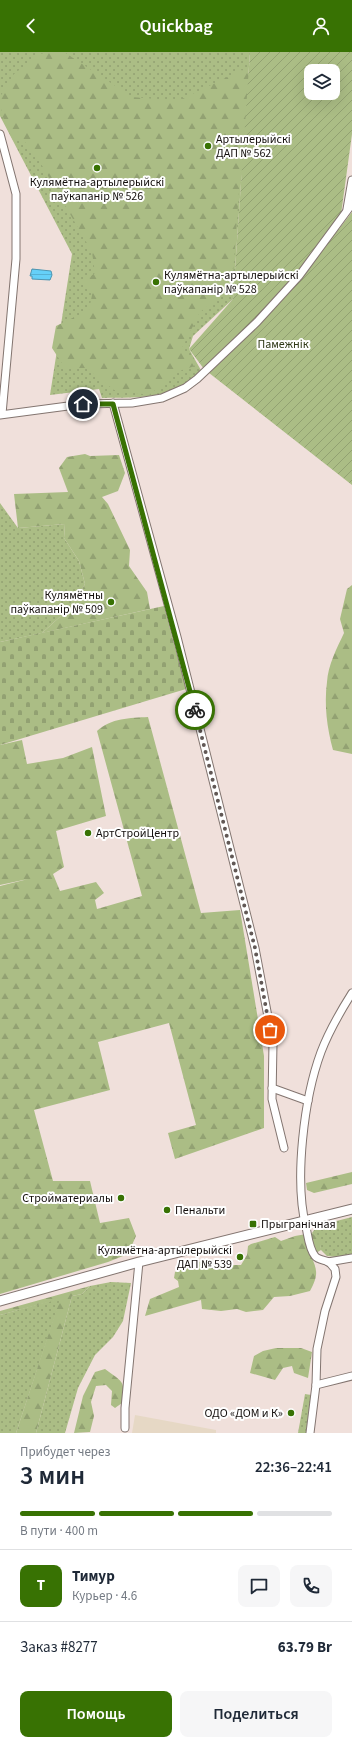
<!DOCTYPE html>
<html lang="ru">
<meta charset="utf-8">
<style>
body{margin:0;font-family:"Source Sans 3",sans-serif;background:#f6f6f7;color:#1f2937;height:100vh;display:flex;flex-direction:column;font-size:15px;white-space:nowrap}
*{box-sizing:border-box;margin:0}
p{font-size:13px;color:#747a83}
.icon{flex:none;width:22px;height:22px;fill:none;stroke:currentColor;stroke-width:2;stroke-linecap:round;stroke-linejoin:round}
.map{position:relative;height:1381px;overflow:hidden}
.details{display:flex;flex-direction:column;background:#fff;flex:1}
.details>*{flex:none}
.tools{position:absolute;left:304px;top:12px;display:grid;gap:8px}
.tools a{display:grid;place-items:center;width:36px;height:36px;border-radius:8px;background:#fff;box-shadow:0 4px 16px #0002;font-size:20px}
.pin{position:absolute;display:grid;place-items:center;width:34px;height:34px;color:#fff;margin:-17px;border:2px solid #fff;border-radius:50%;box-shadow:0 1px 4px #0007}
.courier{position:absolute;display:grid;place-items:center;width:40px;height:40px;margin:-20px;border:3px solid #387203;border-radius:50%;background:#fff;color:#222;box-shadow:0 1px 5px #0007}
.headline em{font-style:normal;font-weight:600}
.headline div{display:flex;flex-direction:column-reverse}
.headline{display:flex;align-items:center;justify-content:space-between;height:68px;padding:0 20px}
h1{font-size:26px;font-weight:600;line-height:30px}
.bar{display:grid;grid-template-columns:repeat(4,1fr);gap:6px 4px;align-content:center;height:48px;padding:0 20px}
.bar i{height:5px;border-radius:3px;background:#e0e1e3}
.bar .active{background:#387203}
.bar p{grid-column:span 4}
.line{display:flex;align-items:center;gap:10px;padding:0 20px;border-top:1px solid #e0e1e3}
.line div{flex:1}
.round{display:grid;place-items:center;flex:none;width:42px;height:42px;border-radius:8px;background:#f6f6f7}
.cta{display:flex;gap:8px;margin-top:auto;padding:8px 20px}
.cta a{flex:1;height:46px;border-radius:8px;background:#387203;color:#fff;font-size:16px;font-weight:600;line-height:46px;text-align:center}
.cta a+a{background:#f6f6f7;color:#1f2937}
header{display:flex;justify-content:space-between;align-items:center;height:52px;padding:0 20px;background:#387203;color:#fff;font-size:18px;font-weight:600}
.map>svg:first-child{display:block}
.commercial{fill:#e6d8c5}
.grass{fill:url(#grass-dots)}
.forest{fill:url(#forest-firs)}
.cemetery{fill:url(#cemetery-stones)}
.garden{fill:url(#garden-furrows);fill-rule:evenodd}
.water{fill:url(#water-rules);stroke:#4d96b2}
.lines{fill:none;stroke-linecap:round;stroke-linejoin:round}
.minor-casing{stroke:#837570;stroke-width:9}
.secondary-casing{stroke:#837570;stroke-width:11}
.minor{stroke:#fff;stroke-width:7}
.secondary{stroke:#fff;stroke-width:9}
.done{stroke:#615855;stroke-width:4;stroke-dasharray:0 7.2}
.route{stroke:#387203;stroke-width:5}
.poi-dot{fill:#387203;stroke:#fff;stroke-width:1.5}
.labels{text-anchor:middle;stroke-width:4;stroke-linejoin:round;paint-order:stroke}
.poi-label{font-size:12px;fill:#140f0d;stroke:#fff;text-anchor:start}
.park-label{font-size:12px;fill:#2f3916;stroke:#fff}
</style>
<header><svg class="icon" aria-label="back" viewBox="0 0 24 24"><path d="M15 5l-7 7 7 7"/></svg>Quickbag<svg class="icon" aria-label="person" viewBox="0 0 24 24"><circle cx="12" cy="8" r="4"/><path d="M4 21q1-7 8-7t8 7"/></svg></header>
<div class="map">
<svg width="352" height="1381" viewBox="0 0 352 1381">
<defs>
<pattern id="grass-dots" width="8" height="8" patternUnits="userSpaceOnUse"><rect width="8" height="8" fill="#abbd85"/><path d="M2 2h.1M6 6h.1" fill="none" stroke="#92a172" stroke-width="1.8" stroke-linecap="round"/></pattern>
<pattern id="forest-firs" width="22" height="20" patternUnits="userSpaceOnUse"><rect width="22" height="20" fill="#abbd85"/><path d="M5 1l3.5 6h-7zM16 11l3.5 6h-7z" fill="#92a172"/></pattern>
<pattern id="cemetery-stones" width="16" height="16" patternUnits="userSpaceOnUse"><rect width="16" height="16" fill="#abbd85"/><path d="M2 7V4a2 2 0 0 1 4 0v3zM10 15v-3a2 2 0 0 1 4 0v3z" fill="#92a172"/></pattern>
<pattern id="garden-furrows" width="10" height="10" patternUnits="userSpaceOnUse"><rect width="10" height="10" fill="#abbd85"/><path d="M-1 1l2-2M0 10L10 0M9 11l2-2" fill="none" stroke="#92a172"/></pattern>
<pattern id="water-rules" width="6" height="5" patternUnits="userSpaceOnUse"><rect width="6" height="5" fill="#65d0f8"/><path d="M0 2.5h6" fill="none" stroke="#57b1d3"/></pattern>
</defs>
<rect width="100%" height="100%" fill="#f0e0db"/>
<!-- commercial -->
<path class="commercial" d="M135,1363L216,1378V1381H132Z"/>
<!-- grass -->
<g class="grass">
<path d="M0,0H250L233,247L193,284L189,297L202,320C167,348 144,345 102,346L99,337L50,343L72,202L0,64Z"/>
<path d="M0,451L18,476L65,472L64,486L79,509L85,532L73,553L42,581L0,590Z"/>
<path d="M352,1165V1202L336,1205L327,1204L321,1198L319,1187L312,1181L317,1174Z"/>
<path d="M111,1230L131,1231L123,1269L113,1285L95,1303L78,1336L65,1381H36L72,1244L82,1242L90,1234Z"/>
<path d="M61,1246L16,1381H0V1263Z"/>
<path d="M305,1342L311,1343L306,1381H298Z"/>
</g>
<!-- forest -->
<g class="forest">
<path d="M49,0H64L132,45L178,49L242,18L259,27L239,139L232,236L200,260L182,296L195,314L179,319L149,343L114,338L87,316H65L52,296L56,274L89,258L92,243L84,229L95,221L92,200L40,110L25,90L13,88C6,75 0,61 0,45L14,22L40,2Z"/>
<path d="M85,402L90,404L119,403L125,421L118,439L102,445L108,452L130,498L129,514L147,540L150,557L42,581L73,553L85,532L79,509L64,486L65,472L18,476L14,442L68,440L59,416L67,405Z"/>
<path d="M352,533V702L333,698C327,676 324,653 327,630C328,613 337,596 344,581L340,567L347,537Z"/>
<path d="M148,665L201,861L240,858L264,1004V1076L175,1107L168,1081L196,1073L169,971L98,990L110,1038L34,1058L53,1129H90L100,1171L129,1166L136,1184L128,1202L108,1210L0,1242V834L28,827L0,833V693L22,688L27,712L63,706L92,695L106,764L56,779L64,815L53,822L60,839L96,830L104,841L95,848L97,857L142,844L97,679C111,666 130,666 148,665Z"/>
<path d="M352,1120V1132L314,1141L307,1138L306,1131Z"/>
<path d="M312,1181L320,1187L321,1198L311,1204C318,1219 318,1224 310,1239L290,1244L274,1245L263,1258L246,1260L237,1257L221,1259L202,1257L201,1248L145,1264L150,1247L179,1235L178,1229L174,1226L175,1220L189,1211L216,1208L229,1213H241L247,1203L248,1194L251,1192L275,1185L281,1189L295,1184Z"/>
<path d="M90,1234L82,1242L72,1244L36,1381H16L60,1247L0,1263V1259Z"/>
<path d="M276,1296H301L312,1300L308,1326L294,1321L292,1314L283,1316L275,1328L250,1321L254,1304L263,1299Z"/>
<path d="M105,1317C122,1330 126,1328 122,1351L115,1356L111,1353L112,1339L106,1333L96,1334L91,1350L94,1364L90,1380L74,1381L83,1344L95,1320Z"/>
</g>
<!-- cemetery -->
<path class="cemetery" d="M164,554L186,637L0,693V590Z"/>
<!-- garden -->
<path class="garden" d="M250,0H352V82L339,177L352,160V433L204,317L189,297L233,247ZM311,19H333V41H311Z"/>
<!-- water -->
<path class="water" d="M32,217L51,219L52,223L50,228L32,227V224H30Z"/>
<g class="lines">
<defs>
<g id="minor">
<path d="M0,82L16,142V207L2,362"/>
<path d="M347,157L352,128"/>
<path d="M113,351L177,585L255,896L273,991L272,1047L284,1096"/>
<path d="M0,363L83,352L132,351L162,346L185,336L197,327L257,270L299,224L352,152"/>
<path d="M272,1036L308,1049"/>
<path d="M328,1210L352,1206"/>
<path d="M316,1333L352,1324"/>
<path d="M125,1376V1356L139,1210"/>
<path d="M310,1381L316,1333L317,1297L325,1259L336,1225L335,1217C333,1215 331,1212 329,1210C325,1208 318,1208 315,1204C309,1197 308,1184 306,1175C294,1128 304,1046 321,1000C329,979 340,960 352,941"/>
</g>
<path id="secondary" d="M0,1249L139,1210L352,1157"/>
</defs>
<!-- minor casing -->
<use href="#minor" class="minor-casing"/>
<!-- secondary casing -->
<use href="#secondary" class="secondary-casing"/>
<!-- minor -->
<use href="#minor" class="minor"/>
<!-- secondary -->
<use href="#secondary" class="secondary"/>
</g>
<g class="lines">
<!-- done -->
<path class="done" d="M195,658L255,896L270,978"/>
<!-- route -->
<path class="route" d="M83,352H113L195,658"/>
</g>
<!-- markers -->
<g class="poi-dot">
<circle cx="208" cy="94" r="4"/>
<circle cx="97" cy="116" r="4"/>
<circle cx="156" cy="230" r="4"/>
<circle cx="111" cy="550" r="4"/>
<circle cx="88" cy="781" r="4"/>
<circle cx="121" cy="1146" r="4"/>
<circle cx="167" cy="1158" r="4"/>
<rect x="249" y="1168" width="8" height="8" rx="2"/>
<circle cx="240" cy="1205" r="4"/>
<circle cx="291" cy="1361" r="4"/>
</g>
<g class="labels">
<!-- poi labels -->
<g class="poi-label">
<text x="216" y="91">Артылерыйскі<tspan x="216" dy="14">ДАП № 562</tspan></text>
<text x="97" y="134" text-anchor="middle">Кулямётна-артылерыйскі<tspan x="97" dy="14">паўкапанір № 526</tspan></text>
<text x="164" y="227">Кулямётна-артылерыйскі<tspan x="164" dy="14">паўкапанір № 528</tspan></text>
<text x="103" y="547" text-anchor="end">Кулямётны<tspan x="103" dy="14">паўкапанір № 509</tspan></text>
<text x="96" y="785">АртСтройЦентр</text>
<text x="113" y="1150" text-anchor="end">Стройматериалы</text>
<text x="175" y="1162">Пенальти</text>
<text x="261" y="1176">Прыгранічная</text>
<text x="232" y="1202" text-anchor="end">Кулямётна-артылерыйскі<tspan x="232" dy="14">ДАП № 539</tspan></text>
<text x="283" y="1365" text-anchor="end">ОДО «ДОМ и К»</text>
</g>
<!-- park labels -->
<g class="park-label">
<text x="283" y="296">Памежнік</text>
</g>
</g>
</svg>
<div class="tools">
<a><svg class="icon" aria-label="layers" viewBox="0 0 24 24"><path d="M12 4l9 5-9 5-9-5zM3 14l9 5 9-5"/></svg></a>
</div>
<div class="pin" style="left:270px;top:978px;background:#ea580c"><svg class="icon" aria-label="bag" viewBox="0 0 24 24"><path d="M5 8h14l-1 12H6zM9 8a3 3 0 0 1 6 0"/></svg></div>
<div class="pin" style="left:83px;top:352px;background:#1f2937"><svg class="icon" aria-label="home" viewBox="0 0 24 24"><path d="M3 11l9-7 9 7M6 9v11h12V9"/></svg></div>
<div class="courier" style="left:195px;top:658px"><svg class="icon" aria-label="bike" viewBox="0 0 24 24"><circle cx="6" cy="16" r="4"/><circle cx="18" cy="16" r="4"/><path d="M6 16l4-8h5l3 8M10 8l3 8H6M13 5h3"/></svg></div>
</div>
<section class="details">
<div class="headline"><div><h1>3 мин</h1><p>Прибудет через</p></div><em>22:36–22:41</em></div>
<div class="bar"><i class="active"></i><i class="active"></i><i class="active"></i><i></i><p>В пути · 400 m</p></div>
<div class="line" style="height:72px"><b class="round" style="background:#387203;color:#fff">Т</b><div><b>Тимур</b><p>Курьер · 4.6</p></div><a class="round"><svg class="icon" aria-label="chat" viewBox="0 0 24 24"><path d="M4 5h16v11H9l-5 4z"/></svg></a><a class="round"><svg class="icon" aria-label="phone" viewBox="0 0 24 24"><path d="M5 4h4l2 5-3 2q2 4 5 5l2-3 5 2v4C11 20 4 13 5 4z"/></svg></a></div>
<div class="line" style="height:52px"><div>Заказ #8277</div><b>63.79 Br</b></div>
<div class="cta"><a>Помощь</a><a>Поделиться</a></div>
</section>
